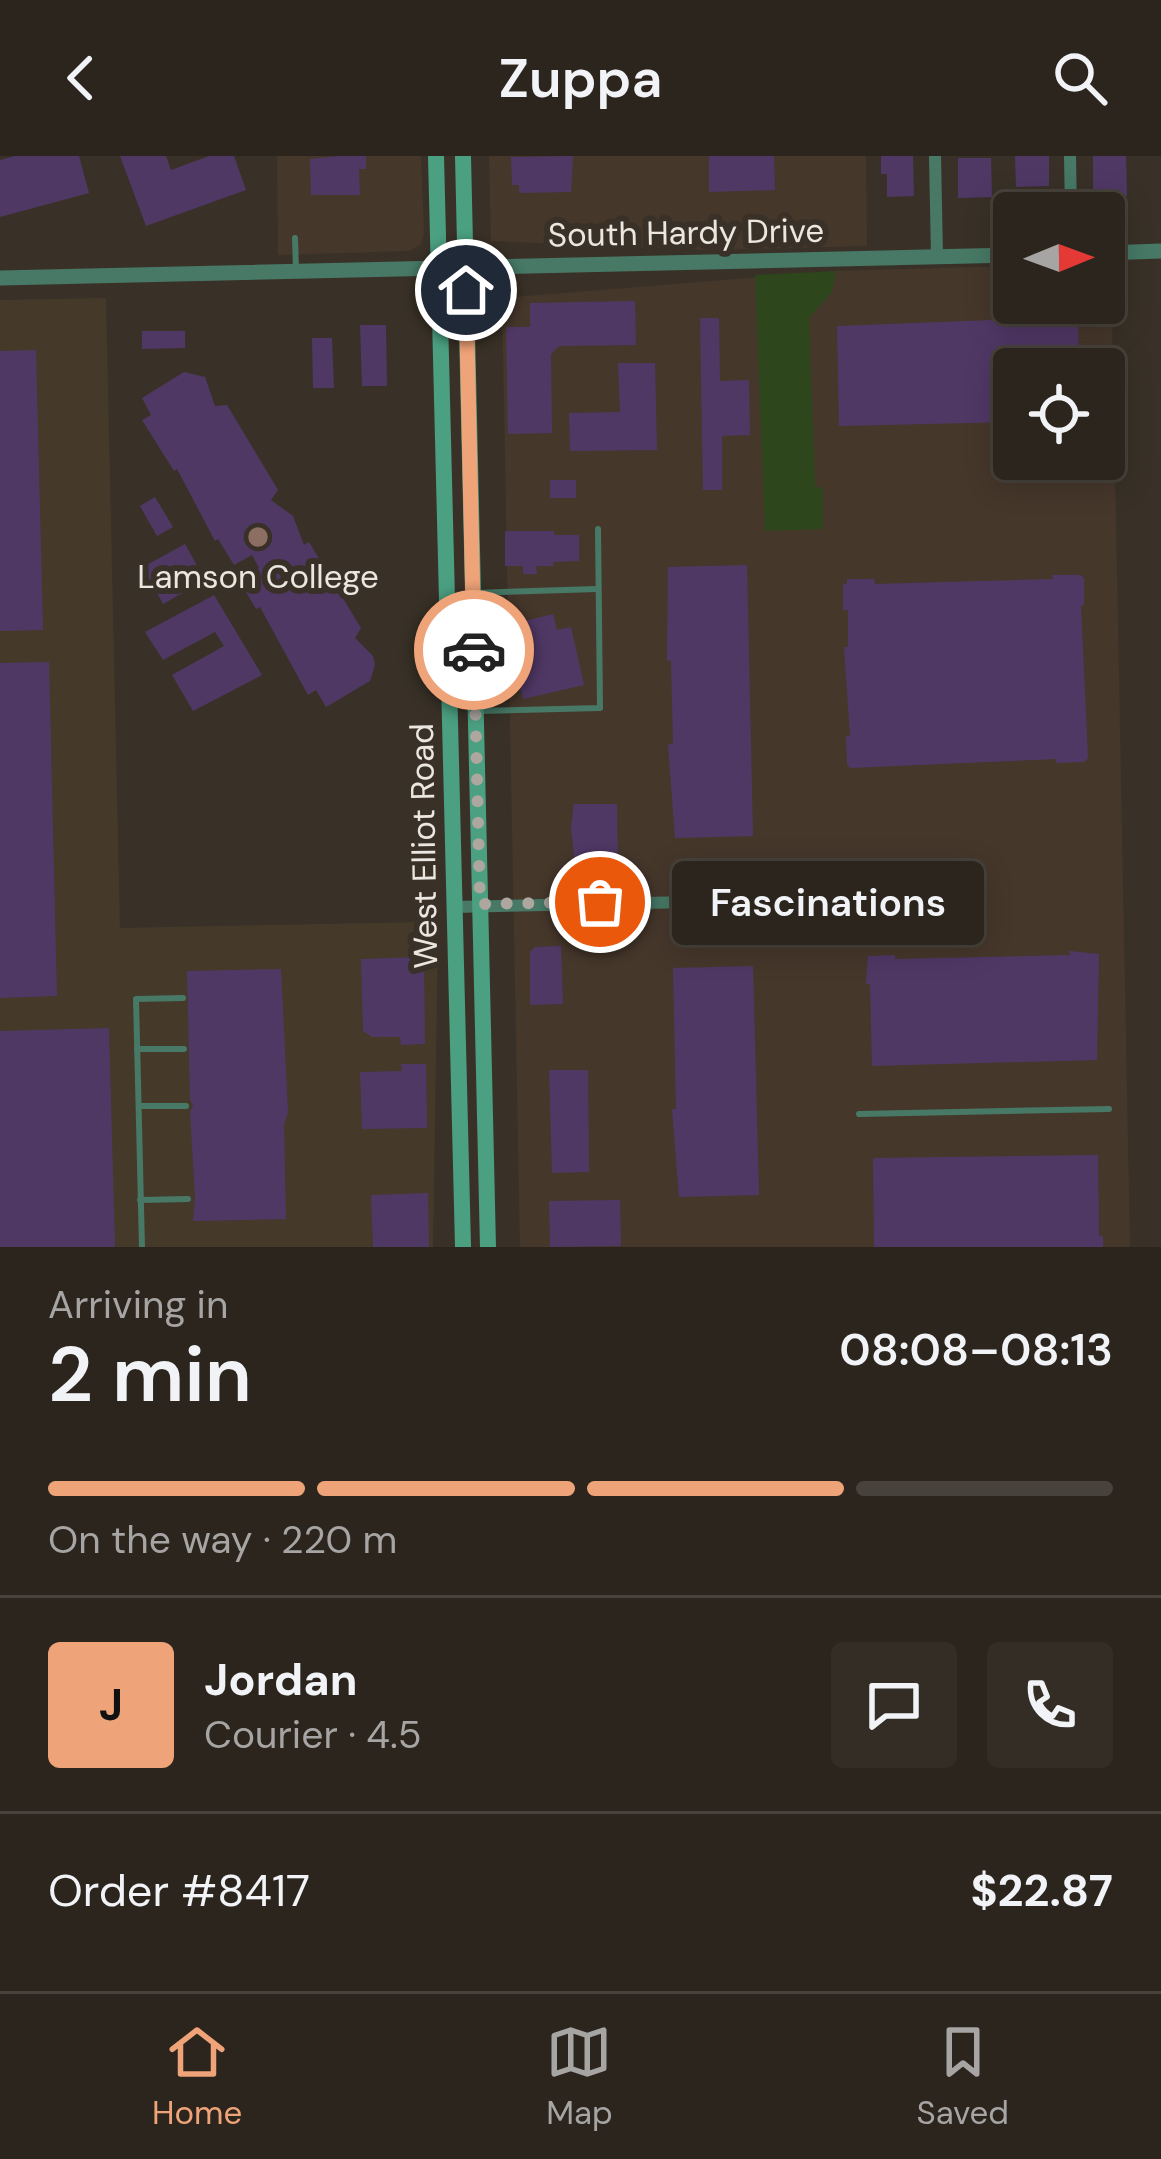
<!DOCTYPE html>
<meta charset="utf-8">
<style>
body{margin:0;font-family:"DM Sans",sans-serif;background:#332d26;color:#f1f3f6;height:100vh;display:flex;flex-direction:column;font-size:45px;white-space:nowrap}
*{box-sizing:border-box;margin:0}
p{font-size:39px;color:#a6a5a4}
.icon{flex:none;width:66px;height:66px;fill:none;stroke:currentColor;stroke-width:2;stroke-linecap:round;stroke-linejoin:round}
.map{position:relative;height:1091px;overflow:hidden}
.sheet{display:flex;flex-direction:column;background:#2b251d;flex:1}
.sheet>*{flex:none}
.needle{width:78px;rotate:89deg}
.buttons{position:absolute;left:993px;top:36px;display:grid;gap:24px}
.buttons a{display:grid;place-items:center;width:132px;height:132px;border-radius:12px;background:#2b251d;box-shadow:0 6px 30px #0003,0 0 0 3px #47423b;font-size:60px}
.pin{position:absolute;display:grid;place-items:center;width:102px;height:102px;color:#fff;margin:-51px;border:6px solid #fff;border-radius:50%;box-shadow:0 3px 12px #0007}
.courier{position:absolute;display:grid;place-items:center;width:120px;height:120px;margin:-60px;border:9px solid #efa378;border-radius:50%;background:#fff;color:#222;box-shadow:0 3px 15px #0007}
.bubble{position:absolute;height:84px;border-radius:12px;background:#2b251d;box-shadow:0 6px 30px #0003,0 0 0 3px #47423b;font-size:39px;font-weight:600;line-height:84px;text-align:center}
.overview em{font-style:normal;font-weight:600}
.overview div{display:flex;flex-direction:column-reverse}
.overview{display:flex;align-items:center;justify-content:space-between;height:204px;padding:0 48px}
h1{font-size:78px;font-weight:600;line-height:90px}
.bar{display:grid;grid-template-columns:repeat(4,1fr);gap:18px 12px;align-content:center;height:144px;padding:0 48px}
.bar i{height:15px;border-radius:9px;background:#47423b}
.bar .selected{background:#efa378}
.bar p{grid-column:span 4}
.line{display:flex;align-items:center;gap:30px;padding:0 48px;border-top:3px solid #47423b}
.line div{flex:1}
.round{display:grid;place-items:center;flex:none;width:126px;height:126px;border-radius:12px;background:#332d26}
header{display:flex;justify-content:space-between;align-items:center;height:156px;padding:0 48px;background:#2b251d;font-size:54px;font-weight:600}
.dock{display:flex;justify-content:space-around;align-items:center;height:168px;border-top:3px solid #47423b;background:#2b251d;font-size:33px;color:#a6a5a4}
.dock a{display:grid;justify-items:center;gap:6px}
.dock .selected{color:#efa378}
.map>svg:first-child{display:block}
.commercial{fill:#46372b;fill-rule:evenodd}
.built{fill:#453929}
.green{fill:#2d461c}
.building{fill:#503865}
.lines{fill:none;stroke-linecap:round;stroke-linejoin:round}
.service{stroke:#477966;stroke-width:6}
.minor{stroke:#477966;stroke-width:12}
.tertiary{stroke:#477966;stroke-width:15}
.secondary{stroke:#4ba082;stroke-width:16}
.done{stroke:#ada79f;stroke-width:12;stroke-dasharray:0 21.6}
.route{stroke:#efa378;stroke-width:15}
.education-dot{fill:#8d6e63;stroke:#393127;stroke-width:4.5}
.labels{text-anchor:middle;stroke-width:12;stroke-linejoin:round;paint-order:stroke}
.street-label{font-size:33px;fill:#ebe6df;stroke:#393127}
.poi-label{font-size:33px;fill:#ebe6df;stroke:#393127}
</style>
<header><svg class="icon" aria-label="back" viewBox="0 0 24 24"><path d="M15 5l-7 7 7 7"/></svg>Zuppa<svg class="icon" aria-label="search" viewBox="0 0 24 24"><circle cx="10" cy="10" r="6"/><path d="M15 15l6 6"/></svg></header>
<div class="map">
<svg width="1161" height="1091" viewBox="0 0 1161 1091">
<rect width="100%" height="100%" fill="#393127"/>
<!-- commercial -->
<g class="commercial">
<path d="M277,0H421L424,77L420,89L409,95L278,99Z"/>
<path d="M489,0H866L867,90L708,94L491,85Z"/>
<path d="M1104,107H1111L1130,1091H520L502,142L836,115L1014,110V147H1104ZM1014,213H1104V303H1014Z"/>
</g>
<!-- built -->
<path class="built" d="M106,142L120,772L425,766L438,775L433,1091H0V144Z"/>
<!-- green -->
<path class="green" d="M836,115L832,136L809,162L815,330L823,333V373L765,375L755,119Z"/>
<!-- building -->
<g class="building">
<path d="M15,0H79L89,37L0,61V4Z"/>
<path d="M120,0H166L171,14L209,0H234L246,34L146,70Z"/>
<path d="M339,0H366V13H359L360,39H311L310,3Z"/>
<path d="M573,0L571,36L519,37V29H512L511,1Z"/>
<path d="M709,0H774L775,34L709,36Z"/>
<path d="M881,0H913L914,40L887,41V18H881Z"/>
<path d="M1015,0H1049V30L1016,31Z"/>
<path d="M1093,0H1126L1127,40H1093Z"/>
<path d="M958,2H991L992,41L958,42Z"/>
<path d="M635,145L636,189L559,190L551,198L552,277L508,278L506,171H530V147Z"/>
<path d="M700,162H719L720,225L749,224L750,279L722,280V334H703Z"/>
<path d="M1041,162L1078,164L1079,213H1014V266L839,270L837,170Z"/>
<path d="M360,169H386L387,230H362Z"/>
<path d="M142,175H185V192L142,193Z"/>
<path d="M312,182H332L334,232H313Z"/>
<path d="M36,194L43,474L0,475V195Z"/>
<path d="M618,207H655L657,294L570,295L569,257L620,256Z"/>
<path d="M184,216L205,221L215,250L227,249L278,334L271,344L293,360L304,389L309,386L361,472L355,482L373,500L375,509L370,525L326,551L316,534L308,539L260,451L256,453L239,424L259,412L252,399L234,409L218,383L215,385L177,313L174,315L142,264L151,259L142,242Z"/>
<rect x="550" y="324" width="26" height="18"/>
<path d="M155,341L173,371L157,380L140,350Z"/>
<path d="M505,375H554V379H579V405L553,406L554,410H536L537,418H523V410H505Z"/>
<path d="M185,388L205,424L163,448L143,411Z"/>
<path d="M747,409L753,680L675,682L668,588H673L671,504L667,505L668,411Z"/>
<path d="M1052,419H1080L1084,422V449L1081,450L1088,602L1084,606L1056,607V603L850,612L847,608L846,580H850L844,491H848V454H843V428H847V423H874L875,428L1053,423Z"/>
<path d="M214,439L262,519L193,555L172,519L224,490L215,476L163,504L145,476Z"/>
<path d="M553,458L557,474L571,471L584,529L523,543L510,487L520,485L516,467Z"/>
<path d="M49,506L57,840L0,842V507Z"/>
<path d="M574,648H617L618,717L581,713L575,709L571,672Z"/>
<path d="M920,724V742L890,743V725Z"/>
<path d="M561,790L563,848L530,849V796L535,791Z"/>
<path d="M1069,795L1099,798L1097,904L872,910L870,828H866L868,800L895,799V803L1070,799Z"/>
<path d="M424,801L425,888L401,889L400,881H372L363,875L361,803Z"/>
<path d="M753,810L759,1039L679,1041L672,953H676L673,812Z"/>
<path d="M281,813L288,956L284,968L286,1063L193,1065L195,1042L190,956L193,949L190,944L187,815Z"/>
<path d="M109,872L115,1091H0V875Z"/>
<path d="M401,908H426L427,972L362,973L360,916L402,915Z"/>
<path d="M549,914H588L589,1016L552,1017Z"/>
<path d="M1098,999L1099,1080H1103V1091H874L873,1002Z"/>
<path d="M428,1037L429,1091H373L371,1039Z"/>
<path d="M620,1044L621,1090L550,1091L549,1045Z"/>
</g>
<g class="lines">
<!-- service -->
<g class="service">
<path d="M295,82L296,114"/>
<path d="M450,446L473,437L597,433"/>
<path d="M479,555L600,552L598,373"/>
<path d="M137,893H184"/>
<path d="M139,950H186"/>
<path d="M859,958L1109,953"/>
<path d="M140,1044L188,1043"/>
<path d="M142,1091L136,843L183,842"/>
</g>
<!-- minor -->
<g class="minor">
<path d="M935,0L937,100"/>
<path d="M1070,0L1071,57"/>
<path d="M454,751L830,743"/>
</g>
<!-- tertiary -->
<g class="tertiary">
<path d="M1104,97L1161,95"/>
<path d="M0,122L1014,99"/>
</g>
<!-- secondary -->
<g class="secondary">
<path d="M436,0L463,1091"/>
<path d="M463,0L488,1091"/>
</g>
</g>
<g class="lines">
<!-- done -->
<path class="done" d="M474,494L480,748L600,746"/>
<!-- route -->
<path class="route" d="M466,134L474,494"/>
</g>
<!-- markers -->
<circle class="education-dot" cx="258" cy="381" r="12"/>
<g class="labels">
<!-- street labels -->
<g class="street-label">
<text transform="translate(686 76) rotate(-1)" y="12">South Hardy Drive</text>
<text transform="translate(423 690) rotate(-91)" y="12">West Elliot Road</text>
</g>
<!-- poi labels -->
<g class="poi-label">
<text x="258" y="432">Lamson College</text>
</g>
</g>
</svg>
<div class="buttons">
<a><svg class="needle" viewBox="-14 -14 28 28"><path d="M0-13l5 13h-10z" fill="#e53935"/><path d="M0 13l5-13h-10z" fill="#a6a5a4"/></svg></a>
<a><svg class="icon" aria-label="locate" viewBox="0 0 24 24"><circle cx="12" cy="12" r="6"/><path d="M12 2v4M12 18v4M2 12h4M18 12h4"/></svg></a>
</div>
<div class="pin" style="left:600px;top:746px;background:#ea580c"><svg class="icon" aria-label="bag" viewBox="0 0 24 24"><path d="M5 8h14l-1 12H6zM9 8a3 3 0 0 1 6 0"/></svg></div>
<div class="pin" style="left:466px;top:134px;background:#1f2937"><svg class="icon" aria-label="home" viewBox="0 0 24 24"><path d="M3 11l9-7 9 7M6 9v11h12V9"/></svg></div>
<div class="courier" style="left:474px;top:494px"><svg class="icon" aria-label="car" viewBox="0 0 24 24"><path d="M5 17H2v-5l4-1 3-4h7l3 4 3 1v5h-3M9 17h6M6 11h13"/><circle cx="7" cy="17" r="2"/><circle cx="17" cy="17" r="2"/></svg></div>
<div class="bubble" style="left:672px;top:705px;width:312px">Fascinations</div>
</div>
<section class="sheet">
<div class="overview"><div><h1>2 min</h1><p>Arriving in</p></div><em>08:08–08:13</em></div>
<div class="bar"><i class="selected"></i><i class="selected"></i><i class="selected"></i><i></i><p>On the way · 220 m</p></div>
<div class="line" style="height:216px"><b class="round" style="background:#efa378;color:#111">J</b><div><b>Jordan</b><p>Courier · 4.5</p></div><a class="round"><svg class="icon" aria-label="chat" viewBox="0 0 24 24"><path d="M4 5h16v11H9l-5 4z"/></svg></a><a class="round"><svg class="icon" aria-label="phone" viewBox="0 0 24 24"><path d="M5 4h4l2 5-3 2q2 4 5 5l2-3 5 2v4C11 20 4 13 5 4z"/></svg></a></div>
<div class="line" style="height:156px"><div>Order #8417</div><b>$22.87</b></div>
</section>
<nav class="dock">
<a class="selected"><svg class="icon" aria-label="home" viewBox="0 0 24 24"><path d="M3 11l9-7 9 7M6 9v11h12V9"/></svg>Home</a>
<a><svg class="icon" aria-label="map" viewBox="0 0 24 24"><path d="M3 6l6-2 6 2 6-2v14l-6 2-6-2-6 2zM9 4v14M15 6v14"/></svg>Map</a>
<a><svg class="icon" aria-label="saved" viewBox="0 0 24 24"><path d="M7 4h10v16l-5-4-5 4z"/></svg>Saved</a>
</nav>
